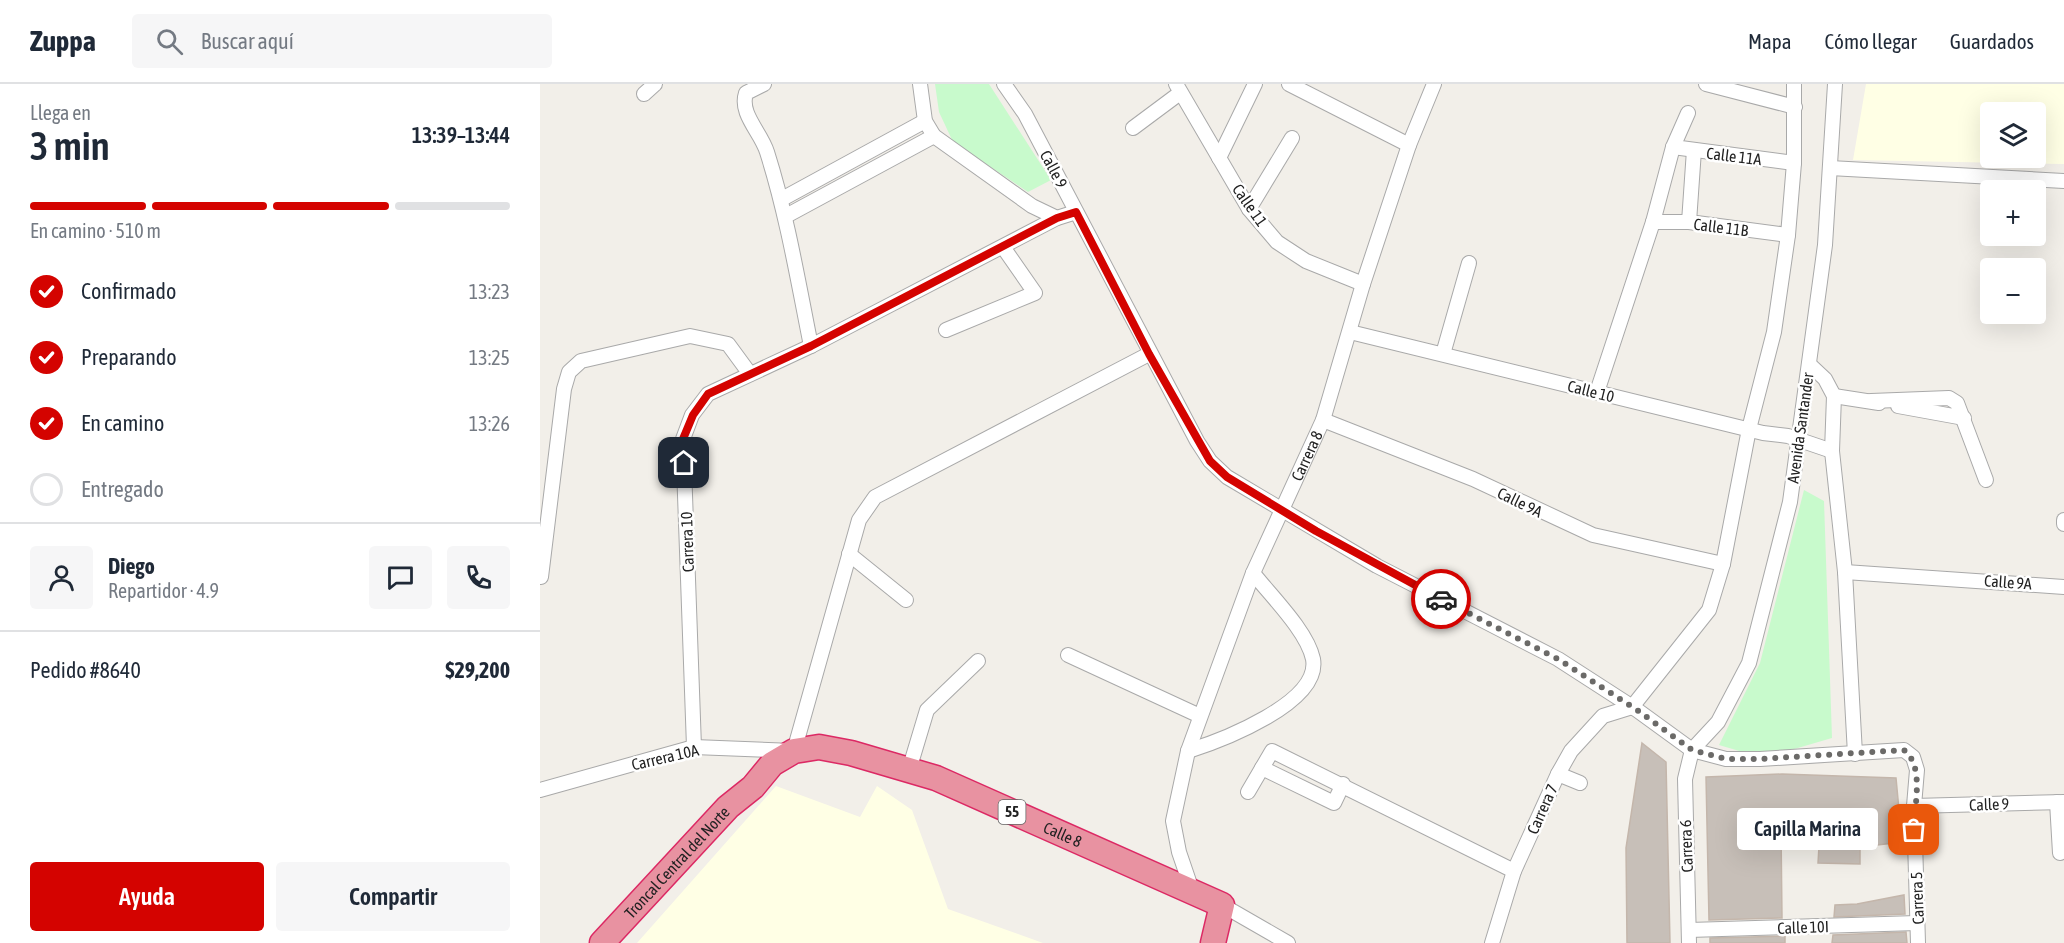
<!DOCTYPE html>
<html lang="es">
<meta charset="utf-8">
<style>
body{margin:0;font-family:"Asap Condensed",sans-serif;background:#f6f6f7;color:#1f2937;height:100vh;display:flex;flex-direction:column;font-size:22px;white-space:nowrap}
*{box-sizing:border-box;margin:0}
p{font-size:20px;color:#747a83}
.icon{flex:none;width:33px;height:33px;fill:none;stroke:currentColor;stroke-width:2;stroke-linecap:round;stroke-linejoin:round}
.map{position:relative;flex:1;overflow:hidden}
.sheet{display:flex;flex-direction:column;background:#fff;width:540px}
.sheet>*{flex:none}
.tools{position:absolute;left:1440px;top:18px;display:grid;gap:12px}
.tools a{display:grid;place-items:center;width:66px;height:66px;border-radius:6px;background:#fff;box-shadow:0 6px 24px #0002;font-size:30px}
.pin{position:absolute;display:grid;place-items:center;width:51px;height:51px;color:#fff;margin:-26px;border-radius:12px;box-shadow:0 3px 9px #0006}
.courier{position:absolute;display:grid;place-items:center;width:60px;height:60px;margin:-30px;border:4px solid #d40300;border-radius:50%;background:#fff;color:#222;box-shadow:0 2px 8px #0007}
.bubble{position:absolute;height:42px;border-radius:6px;background:#fff;box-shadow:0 6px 24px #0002;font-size:20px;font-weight:600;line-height:42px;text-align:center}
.headline em{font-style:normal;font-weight:600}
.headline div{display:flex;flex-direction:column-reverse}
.headline{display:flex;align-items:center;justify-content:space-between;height:102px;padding:0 30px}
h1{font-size:39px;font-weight:600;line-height:45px}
.bar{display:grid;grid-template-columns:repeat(4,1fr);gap:9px 6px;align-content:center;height:72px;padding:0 30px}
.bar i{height:8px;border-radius:4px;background:#e0e1e3}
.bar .current{background:#d40300}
.bar p{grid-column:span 4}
.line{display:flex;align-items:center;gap:15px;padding:0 30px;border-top:2px solid #e0e1e3}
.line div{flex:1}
.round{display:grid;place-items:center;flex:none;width:63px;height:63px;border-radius:6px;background:#f6f6f7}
ol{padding:0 30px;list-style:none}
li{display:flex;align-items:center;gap:18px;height:66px}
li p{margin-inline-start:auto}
li .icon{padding:6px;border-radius:50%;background:#d40300;color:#fff;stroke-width:4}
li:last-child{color:#747a83}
li i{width:33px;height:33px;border:3px solid #e0e1e3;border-radius:50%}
.action{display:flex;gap:12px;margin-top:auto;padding:12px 30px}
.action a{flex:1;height:69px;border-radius:6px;background:#d40300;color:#fff;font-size:24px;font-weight:600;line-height:69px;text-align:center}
.action a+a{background:#f6f6f7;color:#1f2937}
header{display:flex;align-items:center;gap:36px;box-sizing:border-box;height:84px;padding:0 30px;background:#fff;border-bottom:2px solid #e0e1e3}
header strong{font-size:28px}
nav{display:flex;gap:33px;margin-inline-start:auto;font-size:21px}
.search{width:420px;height:54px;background:#f6f6f7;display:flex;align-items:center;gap:15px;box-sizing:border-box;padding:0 21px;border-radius:6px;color:#747a83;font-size:22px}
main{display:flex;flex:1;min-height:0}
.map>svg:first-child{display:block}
.education{fill:#ffffe5;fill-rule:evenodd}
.park{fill:#c8facc}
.building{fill:#c7bfb8;stroke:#c4b6ab;stroke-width:1.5}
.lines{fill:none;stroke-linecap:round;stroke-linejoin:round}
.street-casing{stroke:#a9a9a9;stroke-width:16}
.highway-casing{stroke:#dc2964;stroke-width:27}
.street{stroke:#fff;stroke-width:14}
.highway{stroke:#e892a1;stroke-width:24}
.done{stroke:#6b6a68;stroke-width:6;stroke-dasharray:0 10.8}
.route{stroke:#d40300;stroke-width:8}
.labels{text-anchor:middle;stroke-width:5;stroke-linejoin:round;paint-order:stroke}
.shield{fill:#fff;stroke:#646464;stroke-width:1.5}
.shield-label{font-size:15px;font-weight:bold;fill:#222}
.street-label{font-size:16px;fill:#222;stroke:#fff}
</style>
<header>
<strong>Zuppa</strong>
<div class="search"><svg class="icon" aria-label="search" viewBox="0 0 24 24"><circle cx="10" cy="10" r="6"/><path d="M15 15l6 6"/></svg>Buscar aquí</div>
<nav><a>Mapa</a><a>Cómo llegar</a><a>Guardados</a></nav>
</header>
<main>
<section class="sheet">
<div class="headline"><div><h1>3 min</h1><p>Llega en</p></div><em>13:39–13:44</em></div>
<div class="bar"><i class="current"></i><i class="current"></i><i class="current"></i><i></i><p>En camino · 510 m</p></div>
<ol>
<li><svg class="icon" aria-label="check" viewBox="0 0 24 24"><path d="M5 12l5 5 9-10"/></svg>Confirmado<p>13:23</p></li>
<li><svg class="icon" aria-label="check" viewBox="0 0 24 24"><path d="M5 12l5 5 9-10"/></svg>Preparando<p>13:25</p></li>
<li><svg class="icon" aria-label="check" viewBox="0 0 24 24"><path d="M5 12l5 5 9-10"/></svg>En camino<p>13:26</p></li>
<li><i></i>Entregado</li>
</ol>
<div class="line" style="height:108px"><a class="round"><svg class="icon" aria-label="person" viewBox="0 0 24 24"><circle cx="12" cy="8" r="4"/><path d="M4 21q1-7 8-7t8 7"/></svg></a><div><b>Diego</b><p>Repartidor · 4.9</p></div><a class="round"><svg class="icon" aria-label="chat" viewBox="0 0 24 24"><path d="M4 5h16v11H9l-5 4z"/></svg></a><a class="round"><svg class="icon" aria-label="phone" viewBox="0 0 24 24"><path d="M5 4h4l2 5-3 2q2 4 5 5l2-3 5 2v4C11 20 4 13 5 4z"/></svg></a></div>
<div class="line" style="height:78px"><div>Pedido #8640</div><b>$29,200</b></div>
<div class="action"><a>Ayuda</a><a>Compartir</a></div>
</section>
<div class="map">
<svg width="1524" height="859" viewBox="0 0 1524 859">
<rect width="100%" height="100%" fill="#f2efe9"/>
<!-- education -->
<g class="education">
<path d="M1326,0H1524V80L1313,76ZM1450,28H1496V74H1450Z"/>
<path d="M236,702L320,733L337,702L372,726L408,825L503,859H97Z"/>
</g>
<!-- park -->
<g class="park">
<path d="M395,0H449L511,96L488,108L413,58L399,28Z"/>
<path d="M1264,406L1284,417L1292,654L1223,674L1179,661L1220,579Z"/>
</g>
<!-- building -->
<g class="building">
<path d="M1102,659L1126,678L1130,859H1087L1086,764Z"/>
<path d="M1242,690L1356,694L1362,758L1320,763V780L1278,779L1280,746L1241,745L1242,834L1169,836L1166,693Z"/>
<path d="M1364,811L1365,830L1294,833L1295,821L1317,820Z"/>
<path d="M1366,848L1367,859H1292L1293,851Z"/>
<path d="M1245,852V859H1170V854Z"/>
</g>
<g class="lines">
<defs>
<g id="street">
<path d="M224,0L206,9C199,30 221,48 227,68C247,131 258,197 271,262"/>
<path d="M380,0L385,37L394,52L492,122L517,134"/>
<path d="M464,0L485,30L657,357L670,377L687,393L837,482L1018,575L1097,626L1152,666L1186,675H1220L1364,666L1373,673L1377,686L1374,722L1378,859"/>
<path d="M636,0L709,125L737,158L766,177L823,200"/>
<path d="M749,0L869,61"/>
<path d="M1166,0L1255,23"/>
<path d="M104,10L115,0"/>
<path d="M593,44L640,9"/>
<path d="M1133,63L1254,79"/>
<path d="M679,74L715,0"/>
<path d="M1290,84L1524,97"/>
<path d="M242,115L385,37"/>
<path d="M709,125L752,54"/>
<path d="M246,132L394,52"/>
<path d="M1113,138H1149L1248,151"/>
<path d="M1149,138L1154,66"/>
<path d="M406,246L495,209L463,163"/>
<path d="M810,248L1223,349L1248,352L1292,367"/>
<path d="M903,270L929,179"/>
<path d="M1269,280L1285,295L1294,312L1292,367L1305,488L1315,670"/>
<path d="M1057,308L1113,138L1133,63L1148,29"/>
<path d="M1294,312L1339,319"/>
<path d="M1331,317L1409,314L1417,319L1446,396"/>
<path d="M1358,322L1424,334"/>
<path d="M783,336L933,395L1053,451L1183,480"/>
<path d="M1524,436V440"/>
<path d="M309,470L366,516"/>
<path d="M1305,488L1524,503"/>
<path d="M1,493L24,305L29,288L41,277L150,252L188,260L210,290"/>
<path d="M528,571L660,632"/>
<path d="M154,663L143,355L152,331L168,310L271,262L517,134L536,128"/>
<path d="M648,667C680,657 781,619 773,575C767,547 731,512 713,489"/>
<path d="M722,684L794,719L803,700"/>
<path d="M369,686L387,626L438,577"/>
<path d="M1018,690L1040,699"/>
<path d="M0,706L154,663L254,667L319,436L335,413L609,270"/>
<path d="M708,708L732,667L974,787"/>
<path d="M1517,718L1520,769"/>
<path d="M1374,722L1524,718"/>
<path id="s1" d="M653,809L639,768L633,737L648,667L713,489L783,336L823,200L869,61L894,0"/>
<path d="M682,821L748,859"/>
<path d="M1149,846L1377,839"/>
<path d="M952,859L974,787L1018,690L1031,667L1063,632L1092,623L1169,526L1183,480L1209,345L1234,248L1248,151L1254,79V0"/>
<path d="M1149,859L1145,695L1152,666L1178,638L1209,579L1250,418L1285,161L1295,0"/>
</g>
<g id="highway">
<path id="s2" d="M62,859L188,723L213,703L232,680L254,667L279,663L311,669L396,694L682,821L673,859"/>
</g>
</defs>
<!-- street casing -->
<use href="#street" class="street-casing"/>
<!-- highway casing -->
<use href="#highway" class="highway-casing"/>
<!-- street -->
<use href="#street" class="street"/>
<!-- highway -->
<use href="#highway" class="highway"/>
</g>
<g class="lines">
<!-- done -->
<path class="done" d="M901,515L1018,575L1097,626L1152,666L1186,675H1220L1364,666C1385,683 1374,721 1374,746"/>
<!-- route -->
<path class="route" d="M144,379L143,355L153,331L168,310L271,262L517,134L536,128L609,270L670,377L687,393L776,447L901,515"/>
</g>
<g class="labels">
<!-- shield labels -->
<rect class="shield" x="458.5" y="716" width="27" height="24" rx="4.5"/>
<g class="shield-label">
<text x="472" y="733">55</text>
</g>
<!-- street labels -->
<g class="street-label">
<text transform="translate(1194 72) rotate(7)" y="6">Calle 11A</text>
<text transform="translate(514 85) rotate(62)" y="6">Calle 9</text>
<text transform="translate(710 121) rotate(55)" y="6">Calle 11</text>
<text transform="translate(1181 143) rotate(7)" y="6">Calle 11B</text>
<text transform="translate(1051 307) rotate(14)" y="6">Calle 10</text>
<text transform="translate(1260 344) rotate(-82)" y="6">Avenida Santander</text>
<text dy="6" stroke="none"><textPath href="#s1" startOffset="465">Carrera 8</textPath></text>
<text transform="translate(980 418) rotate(26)" y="6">Calle 9A</text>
<text transform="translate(147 458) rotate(-92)" y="6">Carrera 10</text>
<text transform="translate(1468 498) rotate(4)" y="6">Calle 9A</text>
<text transform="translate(125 673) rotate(-13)" y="6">Carrera 10A</text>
<text transform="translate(1449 720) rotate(-2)" y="6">Calle 9</text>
<text transform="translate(1002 725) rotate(-66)" y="6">Carrera 7</text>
<text dy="6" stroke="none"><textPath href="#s2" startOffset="558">Calle 8</textPath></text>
<text transform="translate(1146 762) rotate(-92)" y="6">Carrera 6</text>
<text dy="6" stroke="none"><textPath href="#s2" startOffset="110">Troncal Central del Norte</textPath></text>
<text transform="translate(1377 814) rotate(-92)" y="6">Carrera 5</text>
<text transform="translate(1263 843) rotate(-2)" y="6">Calle 10I</text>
</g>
</g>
</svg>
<div class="tools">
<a><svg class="icon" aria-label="layers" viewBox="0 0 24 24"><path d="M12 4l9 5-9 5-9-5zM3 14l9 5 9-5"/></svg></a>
<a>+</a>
<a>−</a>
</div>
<div class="pin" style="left:1374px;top:746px;background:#ea580c"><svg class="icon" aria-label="bag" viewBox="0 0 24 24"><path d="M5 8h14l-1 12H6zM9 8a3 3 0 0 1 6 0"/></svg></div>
<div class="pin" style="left:144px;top:379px;background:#1f2937"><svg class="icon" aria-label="home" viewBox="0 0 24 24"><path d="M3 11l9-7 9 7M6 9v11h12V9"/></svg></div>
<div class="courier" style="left:901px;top:515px"><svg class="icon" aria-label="car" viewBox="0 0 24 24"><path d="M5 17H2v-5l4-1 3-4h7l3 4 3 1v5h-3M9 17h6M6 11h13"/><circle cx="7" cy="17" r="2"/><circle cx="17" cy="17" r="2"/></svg></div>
<div class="bubble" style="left:1197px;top:724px;width:141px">Capilla Marina</div>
</div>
</main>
